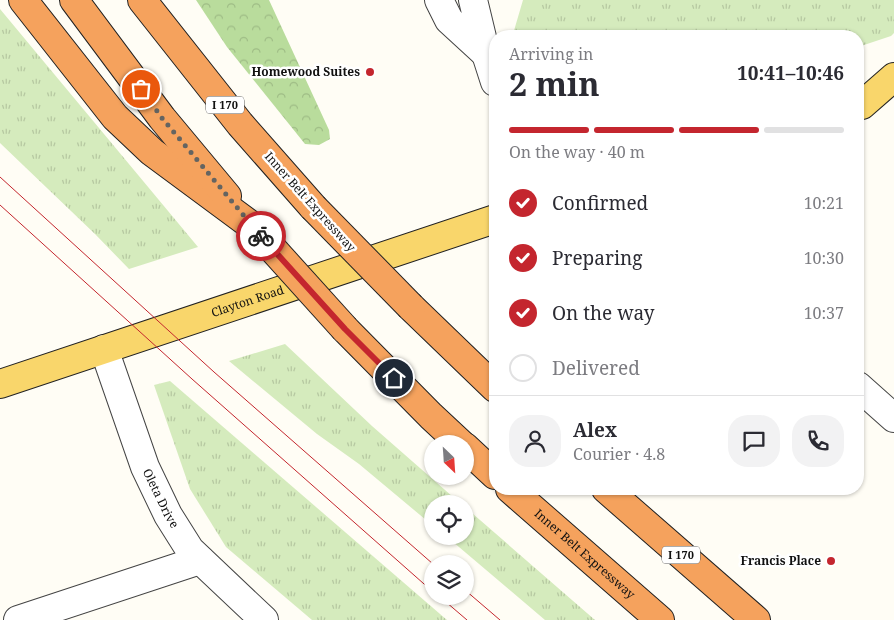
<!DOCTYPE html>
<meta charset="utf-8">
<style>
body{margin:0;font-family:"Noto Serif",serif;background:#f2f2f3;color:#2b2b33;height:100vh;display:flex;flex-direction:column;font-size:19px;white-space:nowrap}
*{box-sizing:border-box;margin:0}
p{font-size:16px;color:#7c7c81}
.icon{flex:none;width:28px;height:28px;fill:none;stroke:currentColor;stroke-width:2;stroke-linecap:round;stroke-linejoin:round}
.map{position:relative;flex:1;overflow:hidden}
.sheet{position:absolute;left:489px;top:30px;width:375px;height:465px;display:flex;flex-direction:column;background:#fff;border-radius:20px;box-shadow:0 1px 4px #0004}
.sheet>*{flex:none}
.needle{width:32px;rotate:155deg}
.controls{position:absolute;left:424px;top:435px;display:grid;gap:10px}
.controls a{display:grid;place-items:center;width:50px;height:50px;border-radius:50%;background:#fff;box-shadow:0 1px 4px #0004;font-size:25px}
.pin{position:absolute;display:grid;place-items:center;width:42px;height:42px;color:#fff;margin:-21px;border:2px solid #fff;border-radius:50%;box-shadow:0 1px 5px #0007}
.courier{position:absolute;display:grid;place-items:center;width:50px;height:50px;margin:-25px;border:4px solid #c4262e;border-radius:50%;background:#fff;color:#222;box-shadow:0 1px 6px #0007}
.head em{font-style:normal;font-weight:700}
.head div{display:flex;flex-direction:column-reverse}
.head{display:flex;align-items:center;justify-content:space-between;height:85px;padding:0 20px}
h1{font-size:32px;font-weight:700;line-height:38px}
.bar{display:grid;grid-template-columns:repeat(4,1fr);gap:8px 5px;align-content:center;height:60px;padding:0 20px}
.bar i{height:6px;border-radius:4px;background:#e1e1e2}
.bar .on{background:#c4262e}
.bar p{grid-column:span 4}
.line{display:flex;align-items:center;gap:12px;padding:0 20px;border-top:1px solid #e1e1e2}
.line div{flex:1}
.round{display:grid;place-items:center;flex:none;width:52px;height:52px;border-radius:20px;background:#f2f2f3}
ol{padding:0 20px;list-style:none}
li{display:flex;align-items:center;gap:15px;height:55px}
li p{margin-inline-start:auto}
li .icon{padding:5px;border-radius:50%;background:#c4262e;color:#fff;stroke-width:4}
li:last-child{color:#7c7c81}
li i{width:28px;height:28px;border:2px solid #e1e1e2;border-radius:50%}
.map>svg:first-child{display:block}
.grass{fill:url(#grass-tufts)}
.forest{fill:url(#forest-crowns)}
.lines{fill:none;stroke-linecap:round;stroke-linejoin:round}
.minor-casing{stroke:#444;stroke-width:30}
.major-casing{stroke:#222;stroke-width:30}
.highway-casing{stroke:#222;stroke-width:30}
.minor{stroke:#fff;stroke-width:28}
.major{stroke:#f9d66b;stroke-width:28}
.highway{stroke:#f5a25d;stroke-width:28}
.tram{stroke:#c4262e;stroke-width:1}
.highway-bridge-casing{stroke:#222;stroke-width:30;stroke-linecap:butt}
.highway-bridge{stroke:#f5a25d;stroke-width:28}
.done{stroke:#646461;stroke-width:5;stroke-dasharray:0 9}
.route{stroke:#c4262e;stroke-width:6}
.poi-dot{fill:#c4262e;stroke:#fff;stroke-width:2}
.labels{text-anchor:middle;stroke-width:5;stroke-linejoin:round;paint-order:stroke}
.shield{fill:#fff;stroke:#585858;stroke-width:1}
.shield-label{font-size:11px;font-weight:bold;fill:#111}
.poi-label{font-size:12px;font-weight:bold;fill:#111;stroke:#fff;text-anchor:end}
.street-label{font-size:12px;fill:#111;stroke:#fff}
</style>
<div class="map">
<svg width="894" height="620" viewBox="0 0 894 620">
<defs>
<pattern id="grass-tufts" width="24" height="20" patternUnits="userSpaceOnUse" patternTransform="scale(1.25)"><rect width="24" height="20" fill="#d5ebbd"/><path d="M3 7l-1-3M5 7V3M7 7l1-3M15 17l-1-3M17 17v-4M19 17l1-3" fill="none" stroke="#b6c8a1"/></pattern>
<pattern id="forest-crowns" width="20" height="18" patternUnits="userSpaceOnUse" patternTransform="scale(1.25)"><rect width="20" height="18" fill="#b9dc9c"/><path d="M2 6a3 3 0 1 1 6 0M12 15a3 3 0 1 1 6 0" fill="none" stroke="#9ebc85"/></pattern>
</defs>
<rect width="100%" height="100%" fill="#fffdf5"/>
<!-- grass -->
<g class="grass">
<path d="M523,0H894V33L891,36L858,47V36H514L513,34Z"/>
<path d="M0,9L198,247L129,269L95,234L0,143Z"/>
<path d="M285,344L372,426L461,504H432V525L359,464L317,434L229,361Z"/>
<path d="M170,381L447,620H312L226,547L190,489L154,385Z"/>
<path d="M465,507L595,620H545L446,536H465Z"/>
</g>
<!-- forest -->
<path class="forest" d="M196,0H269L329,130L330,139L319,145L305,144L227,47Z"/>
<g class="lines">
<defs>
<g id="minor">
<path d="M439,0L449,20L486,54"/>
<path d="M473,0L486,54L495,82"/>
<path id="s1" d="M104,349L145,467L168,515L190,550L264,620"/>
<path d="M858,386L894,418"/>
<path d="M18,620L200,560"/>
</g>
<g id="major">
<path d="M862,105L894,77"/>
<path id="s2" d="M0,384L495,219"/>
</g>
<g id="highway">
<path d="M23,0L115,117L152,152L252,226"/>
<path d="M74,0L162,118L227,196"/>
<path d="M142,0L240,124L313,207"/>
<path d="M411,307L495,388"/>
<path d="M345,329L431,416L461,444"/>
<path d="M465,447L495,475"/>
<path id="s3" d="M510,489L660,620"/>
<path d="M606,489L756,620"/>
</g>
</defs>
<!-- minor casing -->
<use href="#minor" class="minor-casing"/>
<!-- major casing -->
<use href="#major" class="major-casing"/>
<!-- highway casing -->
<use href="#highway" class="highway-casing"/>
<!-- minor -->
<use href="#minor" class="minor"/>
<!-- major -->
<use href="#major" class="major"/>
<!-- highway -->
<use href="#highway" class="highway"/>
<!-- tram -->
<g class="tram">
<path d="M0,177L214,372L433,564"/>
<path d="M0,205L192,379L432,591"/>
<path d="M465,590L500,620"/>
<path d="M439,596L467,620"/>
</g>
<defs>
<g id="highway-bridge">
<path d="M313,207L411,307"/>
<path d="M252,226L345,329"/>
</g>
</defs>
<!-- highway-bridge casing -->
<use href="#highway-bridge" class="highway-bridge-casing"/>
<!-- highway-bridge -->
<use href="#highway-bridge" class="highway-bridge"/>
</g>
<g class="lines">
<!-- done -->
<path class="done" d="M141,89L162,118L261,236"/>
<!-- route -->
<path class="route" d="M261,236L345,329L394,378"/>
</g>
<!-- markers -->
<g class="poi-dot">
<circle cx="370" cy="72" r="5"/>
<circle cx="831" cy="561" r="5"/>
</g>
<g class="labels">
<!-- shield labels -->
<g class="shield">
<rect x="206" y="96.5" width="38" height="17" rx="4"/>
<rect x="662" y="546.5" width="38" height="17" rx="4"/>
</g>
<g class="shield-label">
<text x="225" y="109">I 170</text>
<text x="681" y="559">I 170</text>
</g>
<!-- poi labels -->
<g class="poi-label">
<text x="360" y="76">Homewood Suites</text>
<text x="821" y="565">Francis Place</text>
</g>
<!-- street labels -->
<g class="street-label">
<text transform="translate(310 202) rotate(48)" y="4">Inner Belt Expressway</text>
<text dy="4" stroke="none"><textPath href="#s2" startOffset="261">Clayton Road</textPath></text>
<text dy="4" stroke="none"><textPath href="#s1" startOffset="160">Oleta Drive</textPath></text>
<text dy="4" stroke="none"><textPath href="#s3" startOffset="99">Inner Belt Expressway</textPath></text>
</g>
</g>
</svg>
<div class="controls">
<a><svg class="needle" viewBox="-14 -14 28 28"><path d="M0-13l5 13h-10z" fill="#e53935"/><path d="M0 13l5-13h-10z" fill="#7c7c81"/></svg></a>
<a><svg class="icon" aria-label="locate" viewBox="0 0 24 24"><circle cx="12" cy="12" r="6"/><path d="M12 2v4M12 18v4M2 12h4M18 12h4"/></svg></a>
<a><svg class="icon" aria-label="layers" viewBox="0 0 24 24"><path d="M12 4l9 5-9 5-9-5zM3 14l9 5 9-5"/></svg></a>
</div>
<div class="pin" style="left:141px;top:89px;background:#ea580c"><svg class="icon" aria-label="bag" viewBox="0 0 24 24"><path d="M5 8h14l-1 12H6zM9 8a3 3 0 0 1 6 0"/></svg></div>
<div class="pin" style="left:394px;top:378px;background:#1f2937"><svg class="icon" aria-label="home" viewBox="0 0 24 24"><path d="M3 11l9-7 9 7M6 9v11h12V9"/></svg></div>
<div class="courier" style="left:261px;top:236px"><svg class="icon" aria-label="bike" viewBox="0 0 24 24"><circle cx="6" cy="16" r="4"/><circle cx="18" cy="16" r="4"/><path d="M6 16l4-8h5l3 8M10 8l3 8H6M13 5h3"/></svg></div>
<section class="sheet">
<div class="head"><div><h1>2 min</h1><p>Arriving in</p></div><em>10:41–10:46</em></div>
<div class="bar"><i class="on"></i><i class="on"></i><i class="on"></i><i></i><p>On the way · 40 m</p></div>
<ol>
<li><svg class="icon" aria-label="check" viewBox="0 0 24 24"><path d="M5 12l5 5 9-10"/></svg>Confirmed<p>10:21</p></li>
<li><svg class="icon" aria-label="check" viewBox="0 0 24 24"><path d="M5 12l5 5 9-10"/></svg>Preparing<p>10:30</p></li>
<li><svg class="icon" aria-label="check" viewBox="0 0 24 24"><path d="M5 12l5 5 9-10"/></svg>On the way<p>10:37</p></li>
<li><i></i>Delivered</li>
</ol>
<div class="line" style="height:90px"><a class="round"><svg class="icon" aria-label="person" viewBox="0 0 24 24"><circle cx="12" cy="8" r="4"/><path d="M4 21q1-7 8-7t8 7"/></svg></a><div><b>Alex</b><p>Courier · 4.8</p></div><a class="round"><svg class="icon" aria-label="chat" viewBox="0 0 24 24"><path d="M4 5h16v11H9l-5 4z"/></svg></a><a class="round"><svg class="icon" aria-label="phone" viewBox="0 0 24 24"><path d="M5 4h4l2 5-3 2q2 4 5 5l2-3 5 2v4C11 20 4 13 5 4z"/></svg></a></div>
</section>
</div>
